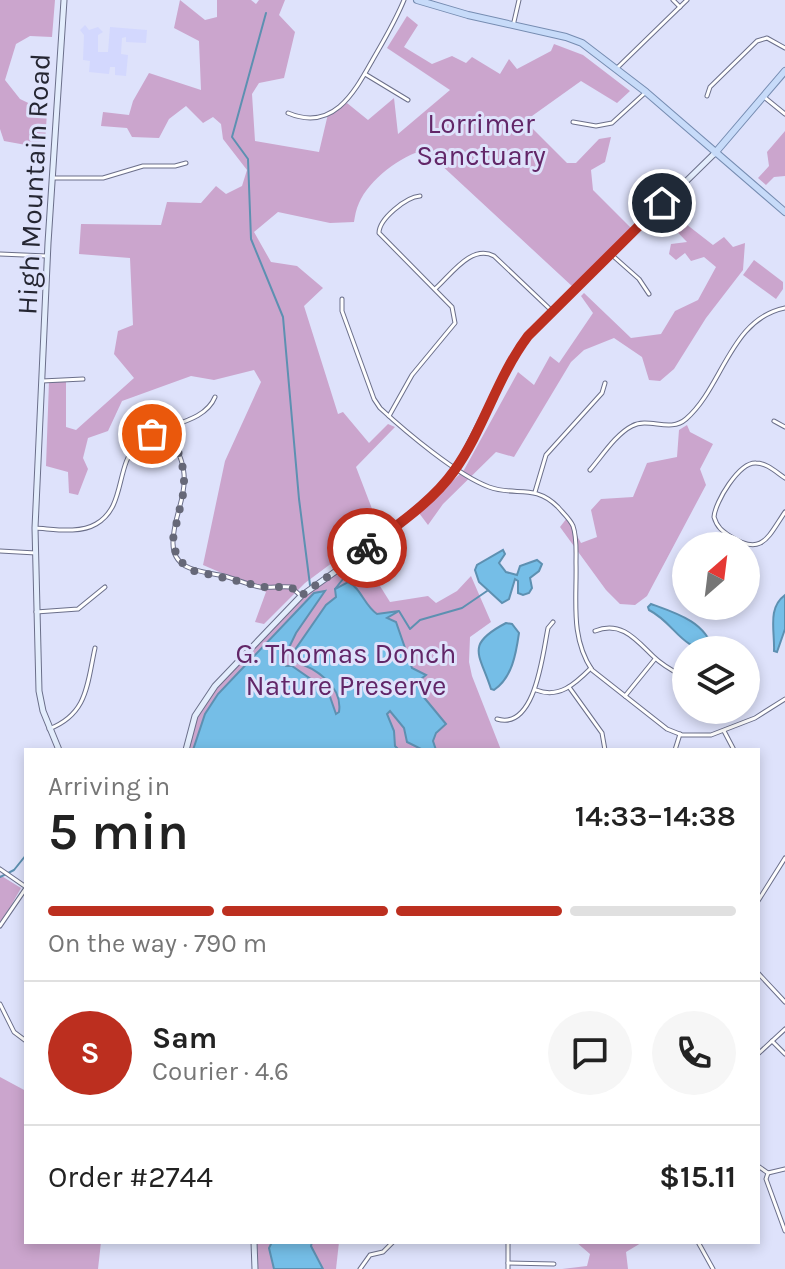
<!DOCTYPE html>
<meta charset="utf-8">
<style>
body{margin:0;font-family:Karla,sans-serif;background:#f6f6f6;color:#222;height:100vh;display:flex;flex-direction:column;font-size:30px;white-space:nowrap}
*{box-sizing:border-box;margin:0}
p{font-size:26px;color:#767676}
.icon{flex:none;width:44px;height:44px;fill:none;stroke:currentColor;stroke-width:2;stroke-linecap:round;stroke-linejoin:round}
.map{position:relative;flex:1;overflow:hidden}
.drawer{position:absolute;left:24px;top:748px;width:736px;height:496px;display:flex;flex-direction:column;background:#fff;border-radius:0px;box-shadow:0 4px 12px #0003}
.drawer>*{flex:none}
.needle{width:52px;rotate:28deg}
.fabs{position:absolute;left:672px;top:532px;display:grid;gap:16px}
.fabs a{display:grid;place-items:center;width:88px;height:88px;border-radius:50%;background:#fff;box-shadow:0 4px 12px #0003;font-size:40px}
.pin{position:absolute;display:grid;place-items:center;width:68px;height:68px;color:#fff;margin:-34px;border:4px solid #fff;border-radius:50%;box-shadow:0 2px 8px #0007}
.courier{position:absolute;display:grid;place-items:center;width:80px;height:80px;margin:-40px;border:6px solid #bc2f1f;border-radius:50%;background:#fff;color:#222;box-shadow:0 2px 10px #0007}
.head em{font-style:normal;font-weight:600}
.head div{display:flex;flex-direction:column-reverse}
.head{display:flex;align-items:center;justify-content:space-between;height:136px;padding:0 24px}
h1{font-size:52px;font-weight:600;line-height:60px}
.bar{display:grid;grid-template-columns:repeat(4,1fr);gap:12px 8px;align-content:center;height:96px;padding:0 24px}
.bar i{height:10px;border-radius:6px;background:#e0e0e0}
.bar .active{background:#bc2f1f}
.bar p{grid-column:span 4}
.line{display:flex;align-items:center;gap:20px;padding:0 24px;border-top:2px solid #e0e0e0}
.line div{flex:1}
.round{display:grid;place-items:center;flex:none;width:84px;height:84px;border-radius:42px;background:#f6f6f6}
.map>svg:first-child{display:block}
.built{fill:#d3d8fe}
.green{fill:#cba5cd}
.water{fill:#75bee7;stroke:#5d90b1;stroke-width:2}
.lines{fill:none;stroke-linecap:round;stroke-linejoin:round}
.stream{stroke:#5d90b1;stroke-width:2}
.minor-casing{stroke:#6b6f8a;stroke-width:5}
.secondary-casing{stroke:#6b6f8a;stroke-width:7}
.primary-casing{stroke:#768cb1;stroke-width:8}
.minor{stroke:#fff;stroke-width:3}
.secondary{stroke:#e3edfc;stroke-width:5}
.primary{stroke:#c7dbf9;stroke-width:6}
.done{stroke:#666878;stroke-width:8;stroke-dasharray:0 14.4}
.route{stroke:#bc2f1f;stroke-width:10}
.labels{text-anchor:middle;stroke-width:6;stroke-linejoin:round;paint-order:stroke}
.park-label{font-size:28px;fill:#622668;stroke:#dee2fb}
.street-label{font-size:28px;fill:#252632;stroke:#dee2fb}
</style>
<div class="map">
<svg width="785" height="1269" viewBox="0 0 785 1269">
<rect width="100%" height="100%" fill="#dee2fb"/>
<!-- built -->
<path class="built" d="M85,25L89,30L98,27L103,32L98,35V52H108L110,27L147,30L146,43L126,42V37L122,38L121,54L128,55L126,76L115,75V67H110L109,74L89,72L90,61L83,60L84,35L80,30Z"/>
<!-- green -->
<g class="green">
<path d="M0,0H55L52,37L30,36L16,44L5,80L20,99L47,112L45,144L37,147L4,141L0,129Z"/>
<path d="M180,0L205,20L217,17V0H251L256,4L259,0H285L279,15L295,32L284,78L259,83L252,94L255,141L319,152L328,114L347,103L368,120L394,98L398,134L450,90L387,48L407,16L418,25L404,47L432,64L452,56L466,63L472,57L500,74L509,59L517,69L551,51L554,44L583,55L630,91L617,103L581,81L525,121L567,163H576L599,139L611,137L605,162L591,170L593,190L632,229L573,287L425,150C401,155 369,180 359,203C356,209 355,216 354,222L330,223L278,212L254,232L271,262L297,266L323,288L304,306L338,414L343,412L369,443L388,424L395,427L356,467L379,527L358,543L351,553L344,554L305,583L264,624L255,622L266,592L203,565L225,461L261,382L254,370L214,380L191,376L122,401L108,431L88,438L83,458L88,469L78,495L69,493L68,472L46,466L49,381L66,382V427L76,430L134,378L114,354L118,331L133,325L130,258L79,254L81,224L161,225L167,202L201,203L216,186L226,194L242,186L247,170L223,139L221,124L213,117L203,123L186,106L169,119L159,138L132,137L127,128L101,126L103,112L129,115L133,101L149,73L201,90L199,41L174,28Z"/>
<path d="M785,131V176L774,177L766,185L758,178L769,166L767,152Z"/>
<path d="M668,210L713,245L724,237L733,247L745,243L743,270L706,318L674,369L660,381L649,380L642,357L614,338L584,350L571,362L514,457L496,452L443,504L428,525L419,513L464,470L518,372L534,385L550,356L559,363L593,313L581,296L584,293L631,338L661,334L675,311L698,300L716,267L704,257L691,261L685,253L676,260L669,254L671,244L687,242L662,216Z"/>
<path d="M754,260L783,282V289L776,299L743,275Z"/>
<path d="M687,425L690,432L713,444L700,469L706,485L647,596L635,605L620,604L606,590L560,527L567,518L581,543L597,537L591,510L601,499L633,497L647,463L677,457L679,430Z"/>
<path d="M360,554L390,602L428,596L436,603L457,591L471,576L491,622L470,637L469,662L472,676L501,750H186L200,706L301,596Z"/>
<path d="M0,875L21,888L0,925Z"/>
<path d="M0,1077L26,1091V1242H101L98,1269H0Z"/>
<path d="M254,1242H339L336,1269H255Z"/>
<path d="M576,1242H640L641,1243L626,1252L628,1269H562L587,1266L590,1254Z"/>
</g>
<!-- water -->
<g class="water">
<path d="M503,550L505,554L499,563L506,572L517,575L520,566L537,560L542,564L539,571L530,578L532,588L529,593L523,595L518,593V581L515,579L509,599L502,603L479,582L475,570L477,565Z"/>
<path d="M348,582C361,588 364,605 377,614L399,611L387,618L396,622L412,668L426,675L421,679L422,695L446,724L436,733L433,741L436,750H423L407,742L404,728L390,711L387,714L394,731L395,746L399,750H193L205,714L218,694L314,593L325,591L296,633L283,660L286,666H292L328,691L336,714L339,712C343,686 316,668 293,661L290,657L326,605L336,597L335,589Z"/>
<path d="M785,595V629L777,652L774,651C775,631 767,608 785,595Z"/>
<path d="M651,604C676,613 706,622 713,650C680,650 676,624 649,610L648,607Z"/>
<path d="M506,623L512,624L519,633C516,654 512,678 494,690L491,689C480,654 464,645 506,623Z"/>
<path d="M272,1242H312L311,1246L323,1269H274L269,1248Z"/>
</g>
<g class="lines">
<!-- stream -->
<g class="stream">
<path d="M266,13L232,137L248,159L251,239L283,317L299,499L310,585"/>
<path d="M335,589L355,564"/>
<path d="M399,611L410,629L420,620L462,608L487,591"/>
<path d="M0,877L14,870L26,855"/>
</g>
<defs>
<g id="minor">
<path d="M673,0L680,7"/>
<path d="M513,26L519,0"/>
<path d="M617,68L687,0"/>
<path d="M365,74L408,100"/>
<path d="M707,96L710,87L757,41L767,38L785,48"/>
<path d="M764,97L785,114"/>
<path d="M288,113C333,132 354,93 372,61C384,40 395,22 404,0"/>
<path d="M573,122L596,126L612,123L646,92"/>
<path d="M52,178H103L143,166H175L186,163"/>
<path d="M0,254L47,256"/>
<path d="M613,256L639,279L649,294"/>
<path d="M435,289C451,275 471,244 494,256L552,311"/>
<path d="M342,299V311L374,399L380,408C406,432 457,475 489,487C516,497 534,483 558,507C563,513 570,519 573,526C577,537 576,551 576,563C577,600 570,637 592,670L667,729L682,735H711L755,718L785,699"/>
<path d="M42,381L83,379"/>
<path d="M389,416L412,375L455,323L452,307L379,233C379,219 406,197 420,196"/>
<path d="M774,421L785,427"/>
<path d="M166,428C173,442 183,458 184,474C186,498 173,519 173,542C172,572 203,571 224,576C236,579 248,585 260,587C271,588 281,586 291,587L301,596"/>
<path d="M590,470C602,456 616,434 632,426C649,417 670,433 686,419C723,387 730,319 785,308"/>
<path d="M785,478C776,472 767,463 756,463C739,462 715,502 714,517C717,527 722,531 730,536C762,557 768,537 785,512"/>
<path d="M535,492L546,455L602,393L605,383"/>
<path d="M35,528C54,529 79,534 96,524C126,507 115,467 137,444C158,423 203,426 215,397"/>
<path d="M0,551L36,553"/>
<path d="M36,612L78,609L105,587"/>
<path d="M595,631C622,620 637,641 654,657C663,666 675,672 686,678"/>
<path d="M569,687L602,733L605,750"/>
<path d="M536,690C559,699 575,684 591,668"/>
<path d="M625,696L655,659"/>
<path d="M716,712L717,710"/>
<path d="M497,719C536,731 543,651 548,628L553,622"/>
<path d="M49,729C88,714 87,684 95,648"/>
<path d="M724,731L734,750"/>
<path d="M675,750L680,734"/>
<path d="M0,869L26,887"/>
<path d="M758,901L785,858"/>
<path d="M0,926L26,888"/>
<path d="M758,973L785,1002"/>
<path d="M0,1004L14,1032L26,1041"/>
<path d="M772,1041L785,1054"/>
<path d="M758,1054L785,1029"/>
<path d="M758,1166L768,1173L766,1179L785,1231"/>
<path d="M768,1173L785,1169"/>
<path d="M508,1242V1269"/>
<path d="M698,1242L713,1269"/>
<path d="M508,1263L554,1264"/>
<path d="M360,1269L370,1255L383,1252L393,1242"/>
</g>
<g id="secondary">
<path d="M59,750L43,711L39,691L35,528L48,243L64,0"/>
<path d="M186,750L195,716L215,686L301,596L360,554L430,498L448,479L462,458L511,362L528,336L715,153"/>
<path d="M254,1242L255,1269"/>
</g>
<g id="primary">
<path d="M417,0L468,15L566,37L582,43L646,92L785,212"/>
<path d="M715,153L785,71"/>
</g>
</defs>
<!-- minor casing -->
<use href="#minor" class="minor-casing"/>
<!-- secondary casing -->
<use href="#secondary" class="secondary-casing"/>
<!-- primary casing -->
<use href="#primary" class="primary-casing"/>
<!-- minor -->
<use href="#minor" class="minor"/>
<!-- secondary -->
<use href="#secondary" class="secondary"/>
<!-- primary -->
<use href="#primary" class="primary"/>
</g>
<g class="lines">
<!-- done -->
<path class="done" d="M152,434L166,428L181,458L184,475V490L173,539L177,559L194,571L264,587H291L301,596L367,548"/>
<!-- route -->
<path class="route" d="M367,548C397,525 432,502 454,471C484,429 497,377 528,336L662,203"/>
</g>
<g class="labels">
<!-- park labels -->
<g class="park-label">
<text x="481" y="133">Lorrimer<tspan x="481" dy="32">Sanctuary</tspan></text>
<text x="346" y="663">G. Thomas Donch<tspan x="346" dy="32">Nature Preserve</tspan></text>
</g>
<!-- street labels -->
<g class="street-label">
<text transform="translate(33 184) rotate(-87)" y="10">High Mountain Road</text>
</g>
</g>
</svg>
<div class="fabs">
<a><svg class="needle" viewBox="-14 -14 28 28"><path d="M0-13l5 13h-10z" fill="#e53935"/><path d="M0 13l5-13h-10z" fill="#767676"/></svg></a>
<a><svg class="icon" aria-label="layers" viewBox="0 0 24 24"><path d="M12 4l9 5-9 5-9-5zM3 14l9 5 9-5"/></svg></a>
</div>
<div class="pin" style="left:152px;top:434px;background:#ea580c"><svg class="icon" aria-label="bag" viewBox="0 0 24 24"><path d="M5 8h14l-1 12H6zM9 8a3 3 0 0 1 6 0"/></svg></div>
<div class="pin" style="left:662px;top:203px;background:#1f2937"><svg class="icon" aria-label="home" viewBox="0 0 24 24"><path d="M3 11l9-7 9 7M6 9v11h12V9"/></svg></div>
<div class="courier" style="left:367px;top:548px"><svg class="icon" aria-label="bike" viewBox="0 0 24 24"><circle cx="6" cy="16" r="4"/><circle cx="18" cy="16" r="4"/><path d="M6 16l4-8h5l3 8M10 8l3 8H6M13 5h3"/></svg></div>
<section class="drawer">
<div class="head"><div><h1>5 min</h1><p>Arriving in</p></div><em>14:33–14:38</em></div>
<div class="bar"><i class="active"></i><i class="active"></i><i class="active"></i><i></i><p>On the way · 790 m</p></div>
<div class="line" style="height:144px"><b class="round" style="background:#bc2f1f;color:#fff">S</b><div><b>Sam</b><p>Courier · 4.6</p></div><a class="round"><svg class="icon" aria-label="chat" viewBox="0 0 24 24"><path d="M4 5h16v11H9l-5 4z"/></svg></a><a class="round"><svg class="icon" aria-label="phone" viewBox="0 0 24 24"><path d="M5 4h4l2 5-3 2q2 4 5 5l2-3 5 2v4C11 20 4 13 5 4z"/></svg></a></div>
<div class="line" style="height:104px"><div>Order #2744</div><b>$15.11</b></div>
</section>
</div>
